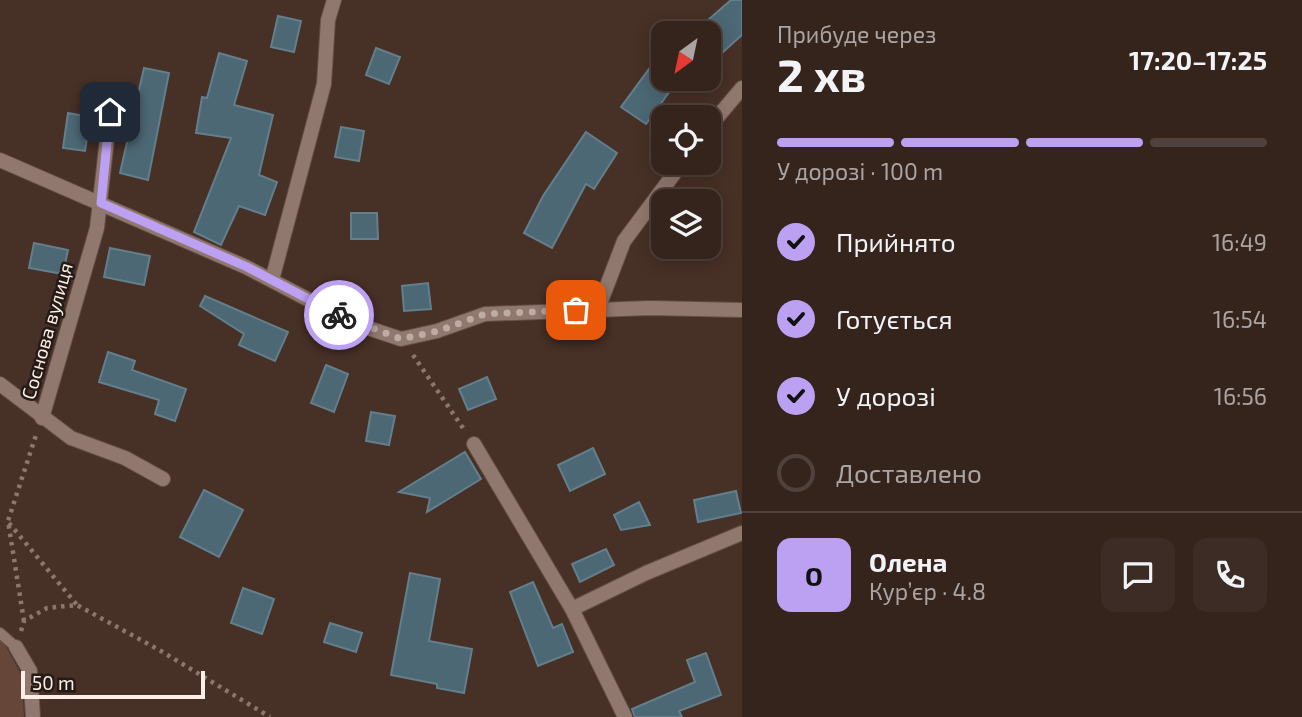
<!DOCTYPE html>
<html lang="uk">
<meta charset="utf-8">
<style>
body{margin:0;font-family:"Exo 2",sans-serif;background:#3d2c25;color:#f1f3f6;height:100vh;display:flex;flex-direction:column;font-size:26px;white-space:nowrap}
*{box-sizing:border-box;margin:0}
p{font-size:23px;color:#aaa4a3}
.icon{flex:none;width:38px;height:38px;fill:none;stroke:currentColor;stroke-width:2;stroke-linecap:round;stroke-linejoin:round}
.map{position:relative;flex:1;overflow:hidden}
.sheet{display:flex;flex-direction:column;background:#35241c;width:560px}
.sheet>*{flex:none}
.needle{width:46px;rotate:213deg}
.buttons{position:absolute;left:651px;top:21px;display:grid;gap:14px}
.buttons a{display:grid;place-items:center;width:70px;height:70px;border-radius:14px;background:#35241c;box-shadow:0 4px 18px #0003,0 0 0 2px #4f413b;font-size:35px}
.scale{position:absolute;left:21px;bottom:18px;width:184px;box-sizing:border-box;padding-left:7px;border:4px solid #feeee8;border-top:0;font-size:19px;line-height:24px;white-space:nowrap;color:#feeee8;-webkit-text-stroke:5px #251b16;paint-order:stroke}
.pin{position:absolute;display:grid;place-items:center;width:60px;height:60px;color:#fff;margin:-30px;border-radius:14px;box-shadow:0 4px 10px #0006}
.courier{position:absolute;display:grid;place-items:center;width:70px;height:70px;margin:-35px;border:5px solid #bca0f2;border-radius:50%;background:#fff;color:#222;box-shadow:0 2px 9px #0007}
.head em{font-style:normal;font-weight:700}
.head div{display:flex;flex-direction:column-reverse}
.head{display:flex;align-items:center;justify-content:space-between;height:119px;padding:0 35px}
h1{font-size:46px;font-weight:700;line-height:52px}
.bar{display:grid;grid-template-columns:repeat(4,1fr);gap:10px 7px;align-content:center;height:84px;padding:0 35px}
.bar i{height:9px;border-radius:5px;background:#4f413b}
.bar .active{background:#bca0f2}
.bar p{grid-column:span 4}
.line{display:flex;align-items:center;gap:18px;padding:0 35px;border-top:2px solid #4f413b}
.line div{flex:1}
.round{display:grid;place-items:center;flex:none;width:74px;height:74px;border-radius:14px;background:#3d2c25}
ol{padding:0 35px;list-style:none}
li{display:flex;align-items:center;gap:21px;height:77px}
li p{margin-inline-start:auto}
li .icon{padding:7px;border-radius:50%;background:#bca0f2;color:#111;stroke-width:4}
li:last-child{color:#aaa4a3}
li i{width:38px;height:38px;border:4px solid #4f413b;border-radius:50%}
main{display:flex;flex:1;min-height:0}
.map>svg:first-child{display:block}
.green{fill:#654639}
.building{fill:#4c6874;stroke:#637f8c;stroke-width:2}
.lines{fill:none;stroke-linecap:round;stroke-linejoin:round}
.service-casing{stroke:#644e45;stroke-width:12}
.minor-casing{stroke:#644e45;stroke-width:16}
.path{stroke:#8b776e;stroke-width:4.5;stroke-dasharray:3.5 5;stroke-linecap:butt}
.service{stroke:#91786e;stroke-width:10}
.minor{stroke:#91786e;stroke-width:14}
.done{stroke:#beaca4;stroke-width:7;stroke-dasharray:0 12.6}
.route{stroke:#bca0f2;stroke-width:9}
.labels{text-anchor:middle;stroke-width:5;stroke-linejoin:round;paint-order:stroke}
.street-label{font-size:19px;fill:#feeee8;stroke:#251b16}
</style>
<main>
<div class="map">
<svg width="742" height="717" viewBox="0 0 742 717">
<rect width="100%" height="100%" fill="#473026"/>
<!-- green -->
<path class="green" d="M0,635L22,676L24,717H0Z"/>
<!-- building -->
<g class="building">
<path d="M731,0H742V35L723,52L701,26Z"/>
<path d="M278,16L301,21L294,52L271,47Z"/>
<path d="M376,48L400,57L389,84L366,75Z"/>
<path d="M219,53L247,61L234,105L273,115L259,175L277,182L265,215L239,206L221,245L194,232L231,138L196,133L202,97L207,98Z"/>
<path d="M144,68L169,73L148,180L120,173Z"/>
<path d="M649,69L673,87L646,124L621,107Z"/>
<path d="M68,113L90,117L85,151L63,148Z"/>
<path d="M341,127L364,131L359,161L335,157Z"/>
<path d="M586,132L617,153L594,189L586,184L552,248L524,233L543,196Z"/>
<path d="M351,213H377L378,239H351Z"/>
<path d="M34,243L68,250L63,274L29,268Z"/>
<path d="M110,248L150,256L144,285L104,277Z"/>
<path d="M428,283L431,309L404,311L402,286Z"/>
<path d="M205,296L288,332L275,361L239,345L244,334L200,306Z"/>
<path d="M108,352L135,361L132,370L186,389L175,421L155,414L159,400L99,382Z"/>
<path d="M326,365L348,374L334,412L311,403Z"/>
<path d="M487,377L496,399L468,410L459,389Z"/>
<path d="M371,412L395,416L389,445L366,441Z"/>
<path d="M593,448L605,474L570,491L558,465Z"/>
<path d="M465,452L481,479L427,512L430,498L399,492Z"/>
<path d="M204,490L243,510L219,557L180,537Z"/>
<path d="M736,491L741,513L698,522L694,500Z"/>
<path d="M639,502L650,525L621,530L614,515Z"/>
<path d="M606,549L614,565L580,582L572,564Z"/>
<path d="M410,573L440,579L429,641L472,649L464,693L437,688V684L391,675Z"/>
<path d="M533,582L553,628L562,624L573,652L538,666L510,592Z"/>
<path d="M243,588L274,599L262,634L231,623Z"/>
<path d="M330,623L362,633L356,652L324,642Z"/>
<path d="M706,653L721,695L679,711L682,717H635L632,709L695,682L687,660Z"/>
</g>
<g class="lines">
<defs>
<path id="service" d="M0,633L16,647"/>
<g id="minor">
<path d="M709,127L742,88"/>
<path d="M0,160L246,267L353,323L401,339L437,331L485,314L650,308L742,310"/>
<path d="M272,280L324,84L328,20L334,0"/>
<path d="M598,309L624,241L682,163"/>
<path d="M0,384L71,438L125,458L163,479"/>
<path d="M42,418L97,228L110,112"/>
<path d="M474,444L572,609L625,717"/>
<path d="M572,609L646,573L742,533"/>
<path d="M16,647L30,671L33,717"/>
</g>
</defs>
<!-- service casing -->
<use href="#service" class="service-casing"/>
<!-- minor casing -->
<use href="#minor" class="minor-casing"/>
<!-- path -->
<g class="path">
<path d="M413,355L465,431"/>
<path d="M9,523L77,605"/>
<path d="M24,621L8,521L37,432"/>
<path d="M21,631L24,621L47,608L77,605L161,651L270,717"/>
</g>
<!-- service -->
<use href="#service" class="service"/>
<!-- minor -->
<use href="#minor" class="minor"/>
</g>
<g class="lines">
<!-- done -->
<path class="done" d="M339,315L401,339L438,331L485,314L576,310"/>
<!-- route -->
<path class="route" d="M110,112L101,203L247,267L339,315"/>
</g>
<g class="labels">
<!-- street labels -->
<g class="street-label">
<text transform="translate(47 331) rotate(-74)" y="7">Соснова вулиця</text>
</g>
</g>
</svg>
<div class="buttons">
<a><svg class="needle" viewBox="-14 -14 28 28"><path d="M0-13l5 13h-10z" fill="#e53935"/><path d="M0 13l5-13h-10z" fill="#aaa4a3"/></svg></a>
<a><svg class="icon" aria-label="locate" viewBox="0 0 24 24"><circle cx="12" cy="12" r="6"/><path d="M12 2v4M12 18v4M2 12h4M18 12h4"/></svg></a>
<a><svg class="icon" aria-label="layers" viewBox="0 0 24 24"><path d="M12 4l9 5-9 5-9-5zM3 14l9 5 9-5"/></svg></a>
</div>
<div class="scale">50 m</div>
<div class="pin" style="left:576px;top:310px;background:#ea580c"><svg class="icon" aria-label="bag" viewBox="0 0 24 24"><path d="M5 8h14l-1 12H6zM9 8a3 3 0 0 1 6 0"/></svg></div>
<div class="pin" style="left:110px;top:112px;background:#1f2937"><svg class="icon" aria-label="home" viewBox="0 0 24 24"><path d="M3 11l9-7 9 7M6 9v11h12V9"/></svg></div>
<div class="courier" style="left:339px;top:315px"><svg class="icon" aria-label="bike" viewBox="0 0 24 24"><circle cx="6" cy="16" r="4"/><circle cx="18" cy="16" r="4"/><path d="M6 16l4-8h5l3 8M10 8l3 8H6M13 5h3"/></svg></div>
</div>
<section class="sheet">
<div class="head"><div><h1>2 хв</h1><p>Прибуде через</p></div><em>17:20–17:25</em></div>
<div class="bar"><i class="active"></i><i class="active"></i><i class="active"></i><i></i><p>У дорозі · 100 m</p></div>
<ol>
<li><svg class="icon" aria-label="check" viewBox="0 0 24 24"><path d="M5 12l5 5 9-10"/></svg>Прийнято<p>16:49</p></li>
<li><svg class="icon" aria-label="check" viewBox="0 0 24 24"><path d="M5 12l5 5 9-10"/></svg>Готується<p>16:54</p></li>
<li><svg class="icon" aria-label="check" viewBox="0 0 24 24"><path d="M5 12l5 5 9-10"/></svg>У дорозі<p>16:56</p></li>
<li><i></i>Доставлено</li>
</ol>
<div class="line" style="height:126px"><b class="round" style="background:#bca0f2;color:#111">О</b><div><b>Олена</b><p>Кур’єр · 4.8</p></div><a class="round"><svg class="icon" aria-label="chat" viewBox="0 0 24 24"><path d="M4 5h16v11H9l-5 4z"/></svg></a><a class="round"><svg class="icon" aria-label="phone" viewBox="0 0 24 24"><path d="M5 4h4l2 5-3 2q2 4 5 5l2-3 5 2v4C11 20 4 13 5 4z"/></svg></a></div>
</section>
</main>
